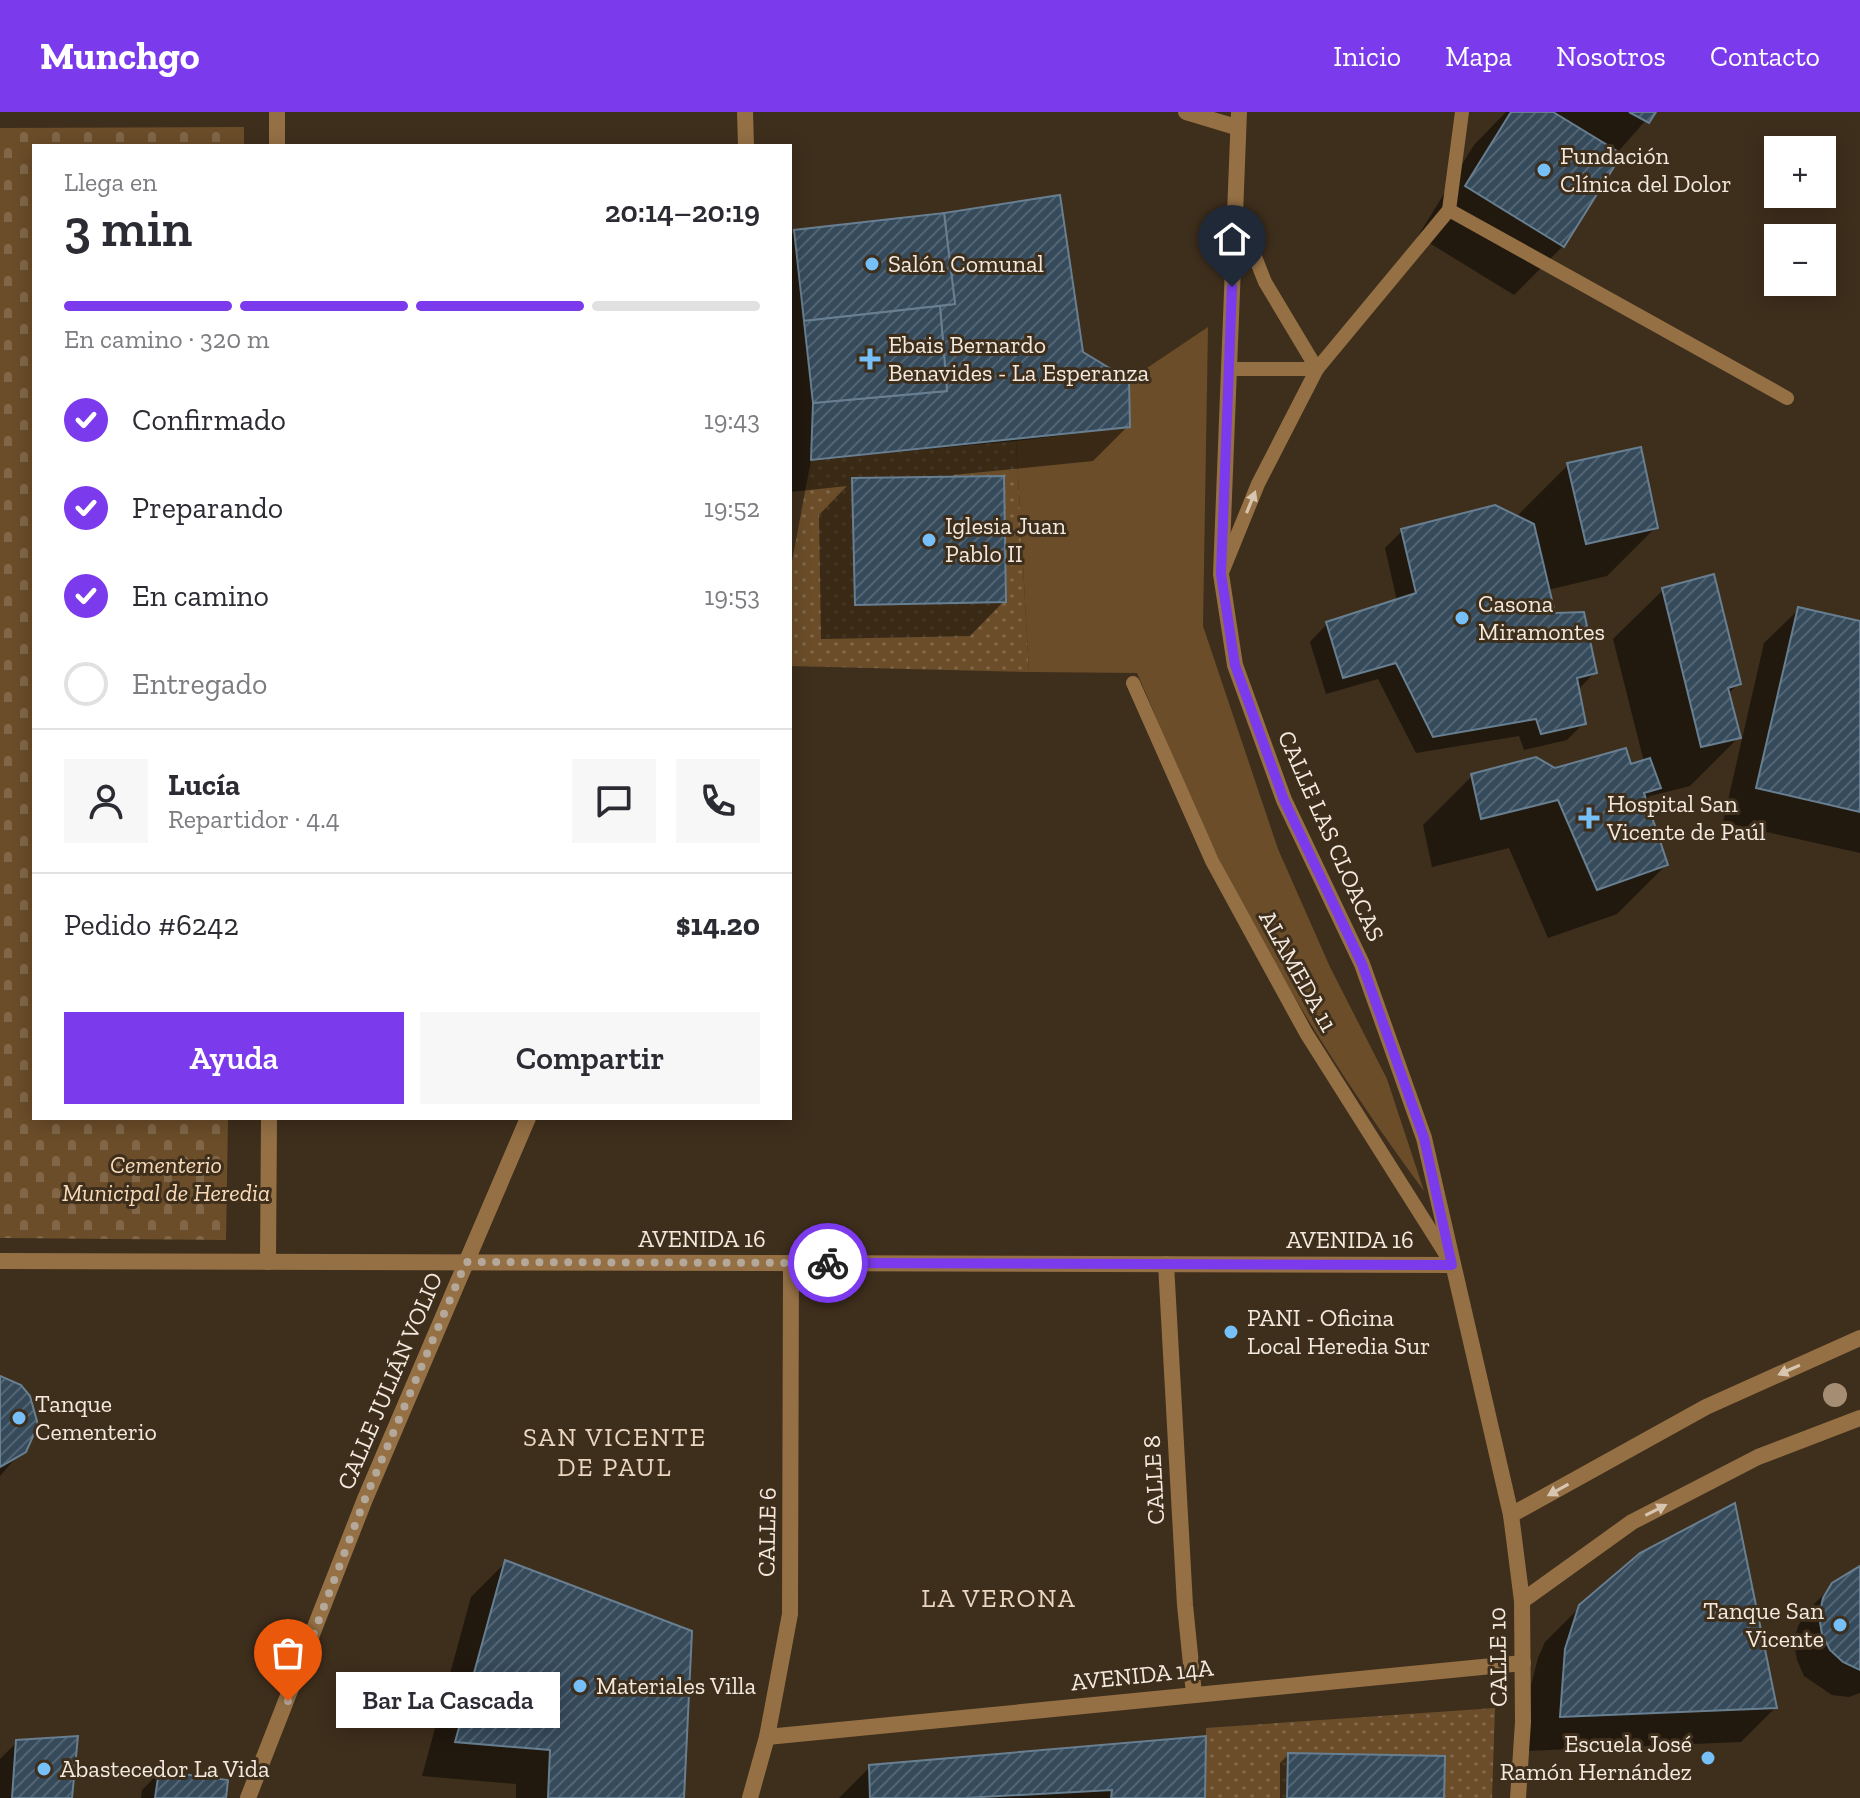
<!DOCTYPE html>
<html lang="es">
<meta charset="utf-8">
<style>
body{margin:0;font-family:"Zilla Slab",serif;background:#f7f7f7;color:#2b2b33;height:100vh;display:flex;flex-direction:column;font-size:30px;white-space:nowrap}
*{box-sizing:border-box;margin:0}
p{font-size:26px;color:#7c7c81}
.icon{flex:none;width:44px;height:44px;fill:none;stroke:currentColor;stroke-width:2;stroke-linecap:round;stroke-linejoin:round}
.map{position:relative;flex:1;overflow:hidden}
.side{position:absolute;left:32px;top:32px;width:760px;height:976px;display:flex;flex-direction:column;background:#fff;border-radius:0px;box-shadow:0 4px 20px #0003}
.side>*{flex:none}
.tools{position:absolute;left:1764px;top:24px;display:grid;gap:16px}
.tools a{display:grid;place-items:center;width:72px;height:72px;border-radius:0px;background:#fff;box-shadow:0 4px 20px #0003;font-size:40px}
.pin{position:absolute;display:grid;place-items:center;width:68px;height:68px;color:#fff;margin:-82px -34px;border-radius:50% 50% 50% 0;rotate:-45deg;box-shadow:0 0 8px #0007}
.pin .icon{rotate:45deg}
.courier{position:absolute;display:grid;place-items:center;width:80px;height:80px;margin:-40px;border:6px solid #7c3aed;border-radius:50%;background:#fff;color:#222;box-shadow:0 2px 10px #0007}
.bubble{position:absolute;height:56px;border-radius:0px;background:#fff;box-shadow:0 4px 20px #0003;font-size:26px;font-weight:600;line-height:56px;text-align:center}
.overview em{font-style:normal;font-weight:600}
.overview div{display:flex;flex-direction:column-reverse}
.overview{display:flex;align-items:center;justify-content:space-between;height:136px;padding:0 32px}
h1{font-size:52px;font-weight:600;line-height:60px}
.bar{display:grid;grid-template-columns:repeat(4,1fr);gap:12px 8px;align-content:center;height:96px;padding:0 32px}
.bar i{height:10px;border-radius:6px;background:#e1e1e2}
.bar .active{background:#7c3aed}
.bar p{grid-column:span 4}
.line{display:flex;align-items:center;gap:20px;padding:0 32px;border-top:2px solid #e1e1e2}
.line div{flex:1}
.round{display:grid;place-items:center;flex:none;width:84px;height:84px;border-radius:0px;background:#f7f7f7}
ol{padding:0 32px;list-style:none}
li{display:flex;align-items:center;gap:24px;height:88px}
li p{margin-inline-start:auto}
li .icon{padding:8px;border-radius:50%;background:#7c3aed;color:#fff;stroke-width:4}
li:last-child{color:#7c7c81}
li i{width:44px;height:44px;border:4px solid #e1e1e2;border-radius:50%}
.action{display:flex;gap:16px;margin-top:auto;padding:16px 32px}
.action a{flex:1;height:92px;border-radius:0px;background:#7c3aed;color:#fff;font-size:32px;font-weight:600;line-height:92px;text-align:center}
.action a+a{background:#f7f7f7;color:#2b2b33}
header{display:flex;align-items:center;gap:48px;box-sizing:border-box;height:112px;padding:0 40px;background:#7c3aed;color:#fff}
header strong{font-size:38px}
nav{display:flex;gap:44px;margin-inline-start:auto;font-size:28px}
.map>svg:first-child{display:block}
.grass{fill:url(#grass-dots);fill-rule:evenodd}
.cemetery{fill:url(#cemetery-stones)}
.park{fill:#6b4d29}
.shadow{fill:#0007}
.building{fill:url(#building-hatch);stroke:#687f91;stroke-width:2}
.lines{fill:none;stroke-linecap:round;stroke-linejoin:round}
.lane{stroke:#957045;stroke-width:14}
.street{stroke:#957045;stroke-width:16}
.tree{fill:#a58d73}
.oneway{fill:#d7c5b0}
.done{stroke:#b4a89a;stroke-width:8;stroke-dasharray:0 14.4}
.route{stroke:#7c3aed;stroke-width:10}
.poi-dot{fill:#76c0f7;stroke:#3e2e1c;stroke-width:3}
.labels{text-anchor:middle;stroke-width:6;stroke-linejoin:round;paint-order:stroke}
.poi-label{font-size:24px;fill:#f3e9de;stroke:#3e2e1c;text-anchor:start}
.street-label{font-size:24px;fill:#f3e9de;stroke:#3e2e1c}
.park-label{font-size:24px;font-style:italic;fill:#f9dbba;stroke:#3e2e1c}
.neighbourhood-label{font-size:26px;letter-spacing:2px;fill:#ebd6bf;stroke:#3e2e1c}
</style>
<header>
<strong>Munchgo</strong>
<nav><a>Inicio</a><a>Mapa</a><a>Nosotros</a><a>Contacto</a></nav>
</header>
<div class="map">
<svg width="1860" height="1686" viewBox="0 0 1860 1686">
<defs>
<pattern id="grass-dots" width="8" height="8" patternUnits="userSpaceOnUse" patternTransform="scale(2)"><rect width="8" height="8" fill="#6b4d29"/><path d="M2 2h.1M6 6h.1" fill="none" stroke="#816748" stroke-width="1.8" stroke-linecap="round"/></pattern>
<pattern id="cemetery-stones" width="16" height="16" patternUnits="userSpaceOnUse" patternTransform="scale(2)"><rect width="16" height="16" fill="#6b4d29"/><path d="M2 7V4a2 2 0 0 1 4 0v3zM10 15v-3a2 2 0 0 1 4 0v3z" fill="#816748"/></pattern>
<pattern id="building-hatch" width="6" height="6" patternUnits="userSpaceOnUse" patternTransform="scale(2)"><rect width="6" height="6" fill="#354a5b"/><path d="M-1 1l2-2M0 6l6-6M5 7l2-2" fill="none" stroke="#536472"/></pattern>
</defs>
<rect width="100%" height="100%" fill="#3e2e1c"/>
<!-- grass -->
<g class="grass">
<path d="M1016,329L1029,560L790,554V460L811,348ZM1004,364L1006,490L855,493L853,366Z"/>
<path d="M1495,1596L1492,1686H1444L1445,1644L1288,1641L1287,1686H1205L1206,1616Z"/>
</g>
<!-- cemetery -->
<path class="cemetery" d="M244,15V34H34V1006H228L226,1128L0,1126V16Z"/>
<!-- park -->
<path class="park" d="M1208,215L1203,514L1278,737L1330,855L1387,967L1424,1079C1345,972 1273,858 1215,739C1186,681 1163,620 1137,561L1029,560L1016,329L1130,315L1129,268Z"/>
<!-- shadow -->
<g class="shadow">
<path d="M1506,0H1653L1617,41L1563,134L1514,183L1418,124L1474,33Z"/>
<path d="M795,119L1081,242L1128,314L1093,349L953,363L1004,489L970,524L821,527L819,403L847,374L790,380V124Z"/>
<path d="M1568,353L1656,415L1607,464L1547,478L1553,503L1595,560L1578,578L1584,611L1567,628L1524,638L1519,624L1416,641L1378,567L1326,582L1310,530L1327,512L1397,489L1385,436L1402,419L1520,407L1519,402Z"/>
<path d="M1663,478L1739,571L1728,582L1739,625L1690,674L1650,684L1645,689L1666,753L1617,802L1548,826L1509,736L1432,755L1423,713L1472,664L1630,654L1644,650L1613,527Z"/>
<path d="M1799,497L1860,511V741L1723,710L1764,531Z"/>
<path d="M0,1267L19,1274L34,1299L32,1327L0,1364Z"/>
<path d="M505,1451L682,1686H516V1672L422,1664L471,1485Z"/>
<path d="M1860,1456V1581L1849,1585L1832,1583L1804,1564L1797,1548L1794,1531L1798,1514L1807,1499L1834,1472Z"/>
<path d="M1580,1495L1775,1596L1741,1630L1526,1639L1531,1573L1538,1546L1545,1530Z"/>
<path d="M17,1630L70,1686H0V1647Z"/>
<path d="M1288,1643L1442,1686H1280V1651Z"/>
<path d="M870,1655L1203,1686H839Z"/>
<path d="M159,1661L224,1686H141L142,1678Z"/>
</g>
<!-- building -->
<g class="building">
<path d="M1511,0H1553L1622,42L1564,135L1465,74Z"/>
<path d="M1629,0H1656L1649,11Z"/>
<path d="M1060,83L1083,240L1129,268L1130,315L811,348L813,291L947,279L940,194L955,192L944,101Z"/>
<path d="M944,101L955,192L804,209L794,118Z"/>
<path d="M940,194L947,279L813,291L804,209Z"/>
<path d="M1641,335L1658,416L1586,432L1567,351Z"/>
<path d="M1004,364L1006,490L855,493L852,366Z"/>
<path d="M1495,393L1534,412L1555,501L1584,500L1597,561L1577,566L1586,612L1541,622L1536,607L1433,625L1396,551L1343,566L1326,510L1416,481L1401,417Z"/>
<path d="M1714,462L1741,572L1728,576L1741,626L1701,635L1662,476Z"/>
<path d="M1798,495L1860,509V700L1756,676Z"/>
<path d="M1626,636L1631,652L1650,646L1661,676L1644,681L1668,753L1597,778L1558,688L1481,707L1471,662L1536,645L1555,656Z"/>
<path d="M0,1264L21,1273L30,1284L38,1313L26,1340L0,1355Z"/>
<path d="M1735,1391L1777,1596L1560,1605L1565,1537L1579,1493L1640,1441Z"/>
<path d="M505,1448L692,1519L684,1686H548L550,1638L455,1630Z"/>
<path d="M1860,1454V1558L1843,1550L1830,1538L1822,1522L1819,1504L1823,1486L1832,1471Z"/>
<path d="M78,1624L72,1686H12L16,1628Z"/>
<path d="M1206,1624L1205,1686H1111L1112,1678L964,1686H870L869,1653Z"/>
<path d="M1288,1641L1445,1644L1444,1686H1287Z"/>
<path d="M159,1659L228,1668L226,1686H155Z"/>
</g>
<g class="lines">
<!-- lane -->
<g class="lane">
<path d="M1236,97L1265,170L1317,257"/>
<path d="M1449,98L1787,286"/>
<path d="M1230,257H1317"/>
<path d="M1223,458L1258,372L1317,257L1449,98L1462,0"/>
<path d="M1133,571L1212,749L1306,921L1450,1149"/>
</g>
<!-- street -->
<g class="street">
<path d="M745,0L746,34"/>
<path d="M1186,0L1236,15"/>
<path d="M1239,0L1221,462L1235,553L1284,688L1362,852L1424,1026L1511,1403L1522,1489L1523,1610L1518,1686"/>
<path d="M277,34V0"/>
<path d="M0,1149L1452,1153"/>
<path d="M268,1150L269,1006"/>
<path d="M1166,1152L1185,1493L1194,1582"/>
<path d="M1511,1403L1706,1295L1860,1226"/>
<path d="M1522,1489L1632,1410L1758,1345L1860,1306"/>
<path d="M767,1625L1523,1551"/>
<path d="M248,1686L365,1387L528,1006"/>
<path d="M750,1686L767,1625L790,1502L791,1151"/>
</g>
</g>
<!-- trees -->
<circle class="tree" cx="1835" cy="1283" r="12"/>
<!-- one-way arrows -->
<defs><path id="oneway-solid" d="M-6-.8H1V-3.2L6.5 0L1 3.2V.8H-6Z" transform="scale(2)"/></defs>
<g class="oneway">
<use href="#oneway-solid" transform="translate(1251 390) rotate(-68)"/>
<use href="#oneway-solid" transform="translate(1789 1258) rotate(156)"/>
<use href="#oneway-solid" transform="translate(1558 1378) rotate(151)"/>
<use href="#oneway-solid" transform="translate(1656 1398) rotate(-27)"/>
</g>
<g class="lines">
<!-- done -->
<path class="done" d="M288,1589L365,1387L466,1150L828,1151"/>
<!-- route -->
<path class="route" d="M828,1151L1452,1153L1424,1026L1362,852L1284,688L1235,553L1221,462L1232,175"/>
</g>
<!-- markers -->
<g class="poi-dot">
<circle cx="1544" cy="58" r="8"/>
<circle cx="872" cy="152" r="8"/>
<path d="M866 235h8v8h8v8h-8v8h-8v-8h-8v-8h8z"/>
<circle cx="929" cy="428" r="8"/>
<circle cx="1462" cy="506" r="8"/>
<path d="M1585 694h8v8h8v8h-8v8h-8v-8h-8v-8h8z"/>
<circle cx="1231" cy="1220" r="8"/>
<circle cx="19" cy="1306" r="8"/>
<circle cx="1840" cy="1513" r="8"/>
<circle cx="580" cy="1574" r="8"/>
<circle cx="1708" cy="1646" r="8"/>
<circle cx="44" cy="1657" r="8"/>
</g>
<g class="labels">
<!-- poi labels -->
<g class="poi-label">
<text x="1560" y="52">Fundación<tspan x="1560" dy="28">Clínica del Dolor</tspan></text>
<text x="888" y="160">Salón Comunal</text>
<text x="888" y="241">Ebais Bernardo<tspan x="888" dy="28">Benavides - La Esperanza</tspan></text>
<text x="945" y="422">Iglesia Juan<tspan x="945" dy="28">Pablo II</tspan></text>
<text x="1478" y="500">Casona<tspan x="1478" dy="28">Miramontes</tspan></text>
<text x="1607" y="700">Hospital San<tspan x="1607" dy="28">Vicente de Paúl</tspan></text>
<text x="1247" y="1214">PANI - Oficina<tspan x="1247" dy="28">Local Heredia Sur</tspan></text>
<text x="35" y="1300">Tanque<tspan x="35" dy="28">Cementerio</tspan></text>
<text x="1824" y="1507" text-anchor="end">Tanque San<tspan x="1824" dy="28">Vicente</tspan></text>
<text x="596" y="1582">Materiales Villa</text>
<text x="1692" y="1640" text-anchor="end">Escuela José<tspan x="1692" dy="28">Ramón Hernández</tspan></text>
<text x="60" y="1665">Abastecedor La Vida</text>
</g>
<!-- street labels -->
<g class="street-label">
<text transform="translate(1331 724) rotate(66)" y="8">CALLE LAS CLOACAS</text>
<text transform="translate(1298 859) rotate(61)" y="8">ALAMEDA 11</text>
<text x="702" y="1135">AVENIDA 16</text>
<text x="1350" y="1136">AVENIDA 16</text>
<text transform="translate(390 1269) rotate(-67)" y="8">CALLE JULIÁN VOLIO</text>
<text transform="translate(1154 1368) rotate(-93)" y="8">CALLE 8</text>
<text transform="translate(767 1420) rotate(-89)" y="8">CALLE 6</text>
<text transform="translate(1498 1545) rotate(-91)" y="8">CALLE 10</text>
<text transform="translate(1142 1563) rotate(-6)" y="8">AVENIDA 14A</text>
</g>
<!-- park labels -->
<g class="park-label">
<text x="166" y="1061">Cementerio<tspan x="166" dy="28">Municipal de Heredia</tspan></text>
</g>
<!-- neighbourhood labels -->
<g class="neighbourhood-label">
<text x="615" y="1334">SAN VICENTE<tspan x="615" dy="30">DE PAUL</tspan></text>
<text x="999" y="1495">LA VERONA</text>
</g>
</g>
</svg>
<div class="tools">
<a>+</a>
<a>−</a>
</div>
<div class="pin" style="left:288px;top:1589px;background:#ea580c"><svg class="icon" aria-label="bag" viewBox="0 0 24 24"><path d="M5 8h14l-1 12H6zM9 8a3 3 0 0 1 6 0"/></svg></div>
<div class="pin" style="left:1232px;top:175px;background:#1f2937"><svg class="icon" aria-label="home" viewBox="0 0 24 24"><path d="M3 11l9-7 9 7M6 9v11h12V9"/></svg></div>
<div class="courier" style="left:828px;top:1151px"><svg class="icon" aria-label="bike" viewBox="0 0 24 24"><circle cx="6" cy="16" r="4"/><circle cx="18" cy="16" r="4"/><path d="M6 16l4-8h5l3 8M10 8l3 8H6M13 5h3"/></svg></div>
<div class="bubble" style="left:336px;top:1560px;width:224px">Bar La Cascada</div>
<section class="side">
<div class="overview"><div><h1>3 min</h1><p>Llega en</p></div><em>20:14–20:19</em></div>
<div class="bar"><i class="active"></i><i class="active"></i><i class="active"></i><i></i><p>En camino · 320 m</p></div>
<ol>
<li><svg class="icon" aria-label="check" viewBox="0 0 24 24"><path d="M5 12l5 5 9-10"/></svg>Confirmado<p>19:43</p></li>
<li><svg class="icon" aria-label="check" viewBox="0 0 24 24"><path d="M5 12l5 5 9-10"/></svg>Preparando<p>19:52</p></li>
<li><svg class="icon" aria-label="check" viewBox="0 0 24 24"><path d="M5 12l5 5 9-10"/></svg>En camino<p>19:53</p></li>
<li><i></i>Entregado</li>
</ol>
<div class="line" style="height:144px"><a class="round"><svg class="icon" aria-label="person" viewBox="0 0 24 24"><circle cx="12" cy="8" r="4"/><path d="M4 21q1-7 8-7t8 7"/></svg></a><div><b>Lucía</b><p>Repartidor · 4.4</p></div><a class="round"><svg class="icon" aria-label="chat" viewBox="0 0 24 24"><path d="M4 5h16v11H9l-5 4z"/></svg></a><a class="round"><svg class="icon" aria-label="phone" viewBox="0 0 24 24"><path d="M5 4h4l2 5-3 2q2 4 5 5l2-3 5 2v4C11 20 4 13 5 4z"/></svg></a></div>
<div class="line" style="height:104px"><div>Pedido #6242</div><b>$14.20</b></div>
<div class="action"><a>Ayuda</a><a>Compartir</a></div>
</section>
</div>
